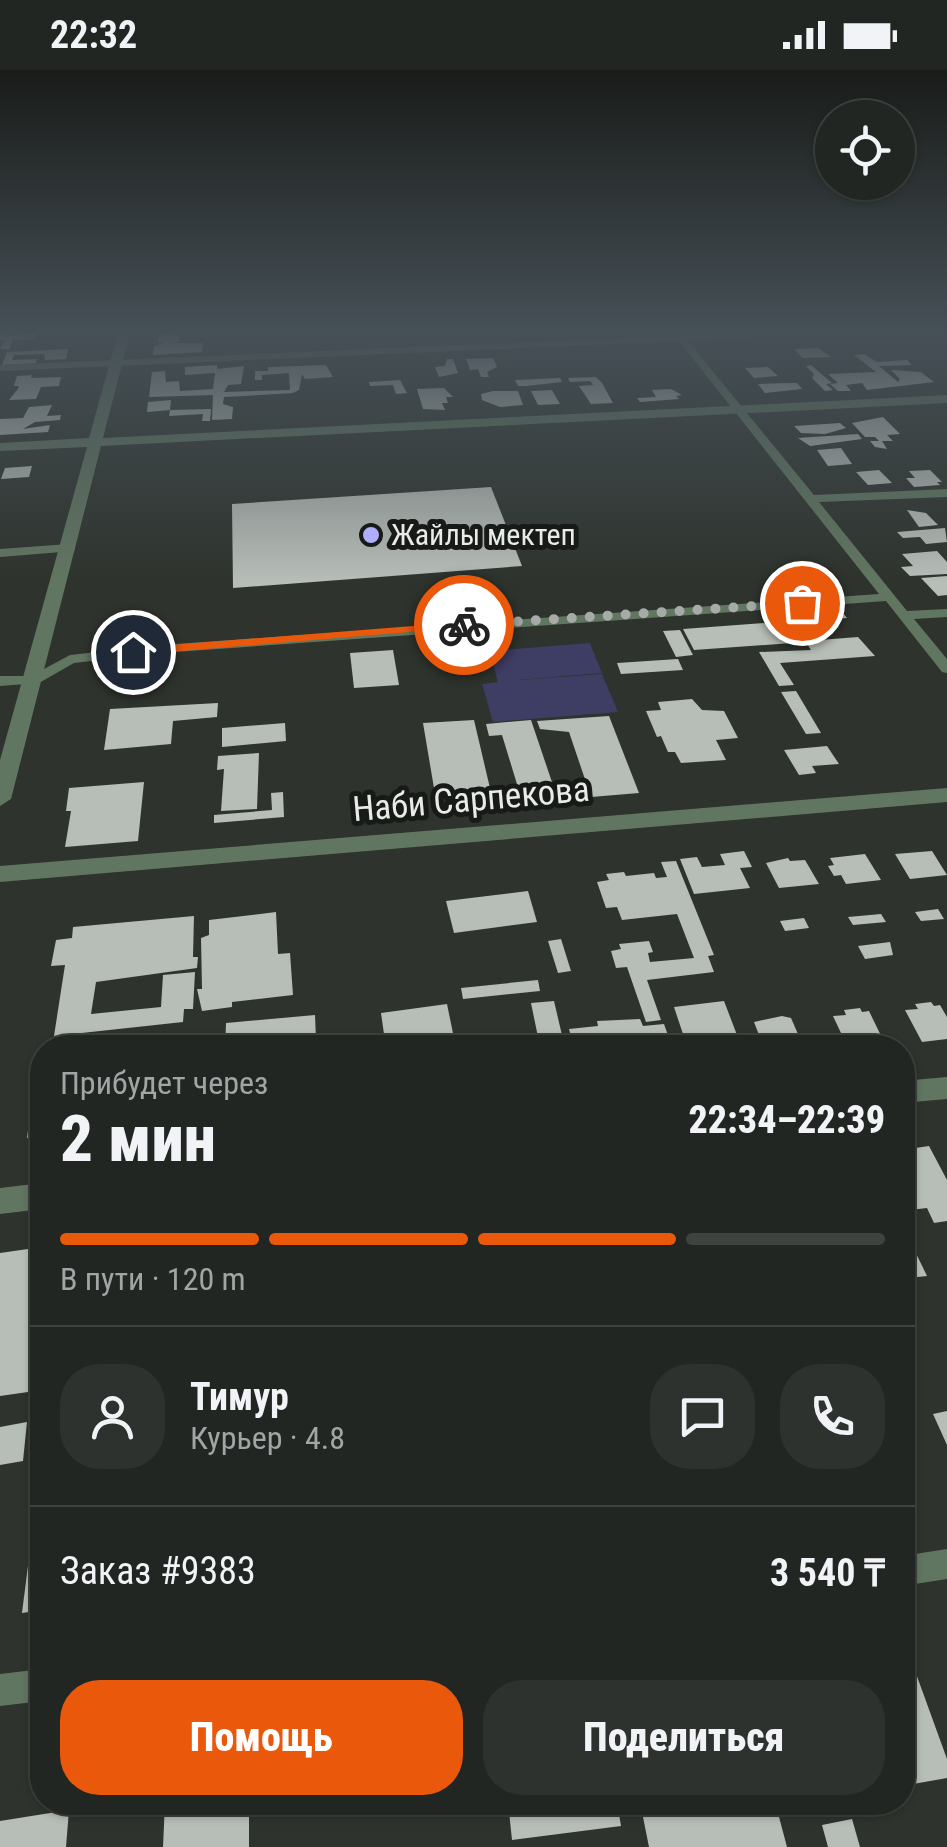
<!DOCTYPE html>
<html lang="ru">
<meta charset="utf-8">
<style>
body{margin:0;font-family:"Roboto Condensed",sans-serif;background:#2e322f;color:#f1f3f6;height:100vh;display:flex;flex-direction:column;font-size:38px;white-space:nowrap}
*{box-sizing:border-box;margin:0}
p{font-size:32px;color:#a2a5a5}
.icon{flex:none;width:55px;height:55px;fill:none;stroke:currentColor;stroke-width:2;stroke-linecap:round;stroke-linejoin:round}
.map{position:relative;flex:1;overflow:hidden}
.details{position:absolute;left:30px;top:965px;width:885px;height:780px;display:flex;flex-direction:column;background:#222622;border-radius:40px;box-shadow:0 2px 8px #0004,0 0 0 2px #3f4340}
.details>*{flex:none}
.fabs{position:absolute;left:815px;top:30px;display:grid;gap:20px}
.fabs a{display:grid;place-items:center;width:100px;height:100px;border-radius:50%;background:#222622;box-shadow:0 2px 8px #0004,0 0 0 2px #3f4340;font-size:50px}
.pin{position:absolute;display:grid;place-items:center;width:85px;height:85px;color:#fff;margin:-42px;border:5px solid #fff;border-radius:50%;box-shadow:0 2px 10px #0007}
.courier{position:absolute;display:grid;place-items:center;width:100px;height:100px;margin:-50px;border:8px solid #ea580c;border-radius:50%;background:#fff;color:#222;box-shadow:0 2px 12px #0007}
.headline em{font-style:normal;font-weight:800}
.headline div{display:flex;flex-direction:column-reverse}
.headline{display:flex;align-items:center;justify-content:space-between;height:170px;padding:0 30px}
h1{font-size:65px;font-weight:800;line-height:75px}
.bar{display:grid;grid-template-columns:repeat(4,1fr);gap:15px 10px;align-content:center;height:120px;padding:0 30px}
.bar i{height:12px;border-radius:8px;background:#3f4340}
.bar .active{background:#ea580c}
.bar p{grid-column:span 4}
.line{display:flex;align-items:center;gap:25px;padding:0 30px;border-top:2px solid #3f4340}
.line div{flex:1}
.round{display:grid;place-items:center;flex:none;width:105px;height:105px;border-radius:40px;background:#2e322f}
.action{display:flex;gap:20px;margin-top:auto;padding:20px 30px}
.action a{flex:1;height:115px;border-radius:40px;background:#ea580c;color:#fff;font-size:40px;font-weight:800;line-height:115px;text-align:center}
.action a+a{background:#2e322f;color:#f1f3f6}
.status{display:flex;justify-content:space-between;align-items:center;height:70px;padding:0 50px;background:#222622;direction:ltr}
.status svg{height:28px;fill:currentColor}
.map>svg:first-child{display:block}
.green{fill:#3e3d63}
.building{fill:#b7bdb7}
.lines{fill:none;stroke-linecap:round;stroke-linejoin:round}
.minor{fill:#617660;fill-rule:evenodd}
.tertiary{fill:#617660;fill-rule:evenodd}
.route{fill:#ea580c}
.done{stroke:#a7aba7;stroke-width:10;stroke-dasharray:0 18}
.poi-dot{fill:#aeaefa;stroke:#171a17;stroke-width:4}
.labels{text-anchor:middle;stroke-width:10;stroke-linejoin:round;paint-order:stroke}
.far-poi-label{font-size:30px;fill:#e8ece8;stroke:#171a17;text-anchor:start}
.street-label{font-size:35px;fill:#e8ece8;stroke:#171a17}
</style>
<div class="status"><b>22:32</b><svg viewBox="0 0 49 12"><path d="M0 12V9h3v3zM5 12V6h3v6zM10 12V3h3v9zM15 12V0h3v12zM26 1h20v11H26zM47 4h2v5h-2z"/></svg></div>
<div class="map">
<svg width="947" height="1777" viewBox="0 0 947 1777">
<rect width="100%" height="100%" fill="#2e332d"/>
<!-- green -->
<path class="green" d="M590,573L602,603L506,611L602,604L618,642L493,652L482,614L498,612L489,581Z"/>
<!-- building -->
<g class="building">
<path d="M0,263L7,266L37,263L35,269L13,270L9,279H0L5,270H0Z"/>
<path d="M178,263L179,271L173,273H203L202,282L153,285L154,276L164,273L158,272L159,264Z"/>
<path d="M818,278L831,287L803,288L794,279Z"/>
<path d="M68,279L66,289L45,290L44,284L14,285L12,290L37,289L36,293L2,295L7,282Z"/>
<path d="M864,284L877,292L907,290L912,295L879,296L898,312L900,309L891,300L921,302L934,312L867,320L862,313L853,314L846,315L851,321H838L830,314L838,313L828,304L876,302L854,285Z"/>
<path d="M493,288L497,297L487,302L489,307H481L478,299L470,300L466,289Z"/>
<path d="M447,289H453L458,303L439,307L435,297L445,296Z"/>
<path d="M217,295V299L244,296L241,314L228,315L224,322L290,320L289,303L262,305V310H255V301H268V297L326,295L333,307L305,309L302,304L299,320L293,323L224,327L223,334L233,337L232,349L212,350L213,325L149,327L152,302L165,301L166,312L179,311L180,321L213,319L215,303L185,305V297Z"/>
<path d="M811,295L832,313L826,314L833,320L825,321L812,308L814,304L806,296Z"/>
<path d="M768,297L778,306L754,308L745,298Z"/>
<path d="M32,305L31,308L61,307L59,316L41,317L36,329L9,330L18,319L19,316H14L17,306Z"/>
<path d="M596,307L602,313L613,333L591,334L579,316L593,315L590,311L570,312L568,308Z"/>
<path d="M560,308L562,312L526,316H518L515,310Z"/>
<path d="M400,310L407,323L396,324L393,315L370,316L369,312Z"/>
<path d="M788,313H797L802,319L765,323L758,314Z"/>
<path d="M444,318L453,327H446L448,333H442L445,340L423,339L417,319Z"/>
<path d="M671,319L682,325L676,326L679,329L640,332L637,328L656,327L652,320Z"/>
<path d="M552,320L560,334L538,335L531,321Z"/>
<path d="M493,321H518L523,335L500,337L482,330L481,324Z"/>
<path d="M171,330L170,340L211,339L210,351H202L203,344L169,346L170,340L147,342L148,332Z"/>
<path d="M52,335L47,346L61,345L60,350L35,352L23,359L50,355L48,362L0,365V349L23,348L29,337Z"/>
<path d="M883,347L900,364L887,365L893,371H882L887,379L875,377L870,371H879L875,367H865L852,353Z"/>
<path d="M840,353L846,358L825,364L801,363L794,356Z"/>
<path d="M858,364L862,369L810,376L798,368Z"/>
<path d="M841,378L852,394L828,396L817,380Z"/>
<path d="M32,396L29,407L1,409L5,398Z"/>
<path d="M879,400L892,413L868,415L856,402Z"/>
<path d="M930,400L942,412H937L940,415L914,417L906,408H915L909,401Z"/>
<path d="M491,417L522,496L233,518L232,434Z"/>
<path d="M907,440L926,443L938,455L919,457Z"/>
<path d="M945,458L947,472L926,474L920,467L903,468L897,462Z"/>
<path d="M937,481L947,492V504L910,506L901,497L913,496L902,484Z"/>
<path d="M947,506V525L938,526L921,508Z"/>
<path d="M840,539L847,548L802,552L814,569L807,571L858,567L875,586L780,593L794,615L779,616L759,582L811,580L806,572L694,580L683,559L791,551L786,544Z"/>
<path d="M680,560L693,585L676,587L663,561Z"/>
<path d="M393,580L399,615L354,618L350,583Z"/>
<path d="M678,589L683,600L621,604L617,593Z"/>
<path d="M796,621L821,663L806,664L781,622Z"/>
<path d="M692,629L702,640L724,641L738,668L716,670L726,690L681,693L675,682H668L661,666L657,667L646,641L661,640L658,632Z"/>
<path d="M218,633L217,647L173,651L171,674L104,680L110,639Z"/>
<path d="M609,646L639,723L591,727L569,662L540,659L537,651Z"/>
<path d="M474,650L493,731L465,733L463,722L435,724L423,653Z"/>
<path d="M531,650L555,721L520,724L502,665L489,666L486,654Z"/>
<path d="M285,653L286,671L222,677V658Z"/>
<path d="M827,676L839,694L812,696L816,703L799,705L784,680Z"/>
<path d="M259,683L257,739L221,741L224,699L217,700L218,686Z"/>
<path d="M144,712L138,771L65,777L71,741H66L69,718Z"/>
<path d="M283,722L284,747L214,753V745L272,740L271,723Z"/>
<path d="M744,781L752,797L740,798L750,818L694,824L680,789L697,787L702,797L725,795L720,784Z"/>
<path d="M932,781L947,805L910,809L895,784Z"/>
<path d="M865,784L881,810L846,814L841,805L834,806L828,796L834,795L830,788Z"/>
<path d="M788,788L790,791L805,790L819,814L779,818L766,793Z"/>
<path d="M676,791L714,885L708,886L714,902L647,910L661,950L646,952L627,897L616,898L611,881L621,879L619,874L649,871L653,882L648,883L650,892L694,888L677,844L622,850L617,837L606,838L597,812L609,810L606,804L624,802L626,806L654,803L656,808L667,807L661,792Z"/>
<path d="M528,821L537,852L454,863L446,831Z"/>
<path d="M938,839L944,849L921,851L915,842Z"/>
<path d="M276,842L278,884L290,883L293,925L232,932V937L202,941L197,919H202L201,868L209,865V850Z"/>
<path d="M881,844L886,852L853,855L848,847Z"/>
<path d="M194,846L193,887H198L197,898L96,912L91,944L161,937L163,905L195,902L193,939H184L183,952L54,966L65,895L51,896L56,870L72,868L73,857Z"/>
<path d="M804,848L809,858L785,861L780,851Z"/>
<path d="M561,869L571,901L558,903L548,871Z"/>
<path d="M890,872L893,885L865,889L858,876Z"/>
<path d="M538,910L540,921L463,929L461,918Z"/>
<path d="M554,931L565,978H472V973L538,967L531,933Z"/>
<path d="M724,931L742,978H574L569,959L598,956L597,951L640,949L643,956L664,954L669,968L684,967L674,937Z"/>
<path d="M931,932L934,936L940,935L947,947V969L922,972L905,940L918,939L915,934Z"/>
<path d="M447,934L456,978H386L381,943Z"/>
<path d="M860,938L862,942L869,941L885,974L848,978L833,946L846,945L844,940Z"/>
<path d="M315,945L316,970L225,978L226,953Z"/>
<path d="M782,946L791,948L804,978H764L754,952Z"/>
<path d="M132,965L131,978H45L46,973Z"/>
<path d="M42,1046V1083L32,1085L34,1067L27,1068L29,1053Z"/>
<path d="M929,1076L947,1110V1151L934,1153L927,1138L902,1141V1080Z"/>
<path d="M909,1169L927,1206L908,1208L902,1197V1170Z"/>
<path d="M42,1177V1320L0,1326V1183Z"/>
<path d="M947,1341V1375L933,1344Z"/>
<path d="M27,1352L23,1391L0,1395V1357Z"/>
<path d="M40,1401L42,1540L22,1543Z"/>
<path d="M902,1565L947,1689V1708L902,1716Z"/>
<path d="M165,1732H249V1777H163Z"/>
<path d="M508,1732H617L621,1756L512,1770Z"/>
<path d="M640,1732H775L787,1777H649Z"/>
<path d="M69,1740L66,1777H0V1751Z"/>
<path d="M852,1749L860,1777H828L822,1755Z"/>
</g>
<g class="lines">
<!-- minor -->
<g class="minor">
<path d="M672,263H805L688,271L814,425L947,419V427L819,432L907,541L947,539V547L914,549L947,589V603L942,602L886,531L161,583L74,593L39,613L0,616V606H31L70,585L161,575L879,524L679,271L0,301V295L674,266Z"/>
<path d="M69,474L75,478L74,481L0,487V479Z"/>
<path d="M947,1479V1509L902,1516V1486Z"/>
<path d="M42,1599V1631L0,1636V1604Z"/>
</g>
<!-- tertiary -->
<g class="tertiary">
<path d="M118,263H130L103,368L947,325V333L101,376L11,729L0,736V690L87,377L0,381V373L89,368Z"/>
<path d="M947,718V732L0,812V796Z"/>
<path d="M947,1007V1029L902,1033V1011Z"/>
<path d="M42,1113V1139L0,1144V1118Z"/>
</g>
</g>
<!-- sky -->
<linearGradient id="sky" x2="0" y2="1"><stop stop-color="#191c19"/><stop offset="0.51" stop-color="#465057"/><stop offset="1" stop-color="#465057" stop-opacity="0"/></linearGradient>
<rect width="947" height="512" fill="url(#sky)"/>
<!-- route -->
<path class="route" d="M464,552L469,557L133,585L127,582L133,578Z"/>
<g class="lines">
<!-- done -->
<path class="done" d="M464,555L802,533"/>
</g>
<!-- markers -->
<circle class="poi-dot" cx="371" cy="465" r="10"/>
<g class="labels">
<!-- far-poi labels -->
<g class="far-poi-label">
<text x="391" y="475">Жайлы мектеп</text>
</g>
<!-- street labels -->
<g class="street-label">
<text transform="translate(471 729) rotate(-5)" y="12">Наби Сарпекова</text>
</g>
</g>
</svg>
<div class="fabs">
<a><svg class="icon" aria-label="locate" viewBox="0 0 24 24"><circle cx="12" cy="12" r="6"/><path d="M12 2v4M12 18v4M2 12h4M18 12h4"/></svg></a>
</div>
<div class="pin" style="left:802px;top:533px;background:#ea580c"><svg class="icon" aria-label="bag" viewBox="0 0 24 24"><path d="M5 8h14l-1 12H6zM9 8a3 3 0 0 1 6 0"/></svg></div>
<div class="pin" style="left:133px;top:582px;background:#1f2937"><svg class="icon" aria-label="home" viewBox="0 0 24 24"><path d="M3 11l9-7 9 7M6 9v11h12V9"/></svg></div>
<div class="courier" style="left:464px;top:555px"><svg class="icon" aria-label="bike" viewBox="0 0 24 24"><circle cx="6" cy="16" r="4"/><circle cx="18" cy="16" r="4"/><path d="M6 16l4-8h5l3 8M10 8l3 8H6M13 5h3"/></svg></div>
<section class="details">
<div class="headline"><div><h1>2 мин</h1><p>Прибудет через</p></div><em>22:34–22:39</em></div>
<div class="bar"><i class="active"></i><i class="active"></i><i class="active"></i><i></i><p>В пути · 120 m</p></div>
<div class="line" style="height:180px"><a class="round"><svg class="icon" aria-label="person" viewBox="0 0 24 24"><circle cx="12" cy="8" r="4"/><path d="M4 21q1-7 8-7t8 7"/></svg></a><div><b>Тимур</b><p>Курьер · 4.8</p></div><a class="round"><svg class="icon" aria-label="chat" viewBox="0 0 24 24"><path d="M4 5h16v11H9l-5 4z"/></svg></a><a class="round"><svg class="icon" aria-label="phone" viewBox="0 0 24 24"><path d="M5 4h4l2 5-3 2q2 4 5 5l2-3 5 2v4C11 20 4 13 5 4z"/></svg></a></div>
<div class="line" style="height:130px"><div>Заказ #9383</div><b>3 540 ₸</b></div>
<div class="action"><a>Помощь</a><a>Поделиться</a></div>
</section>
</div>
